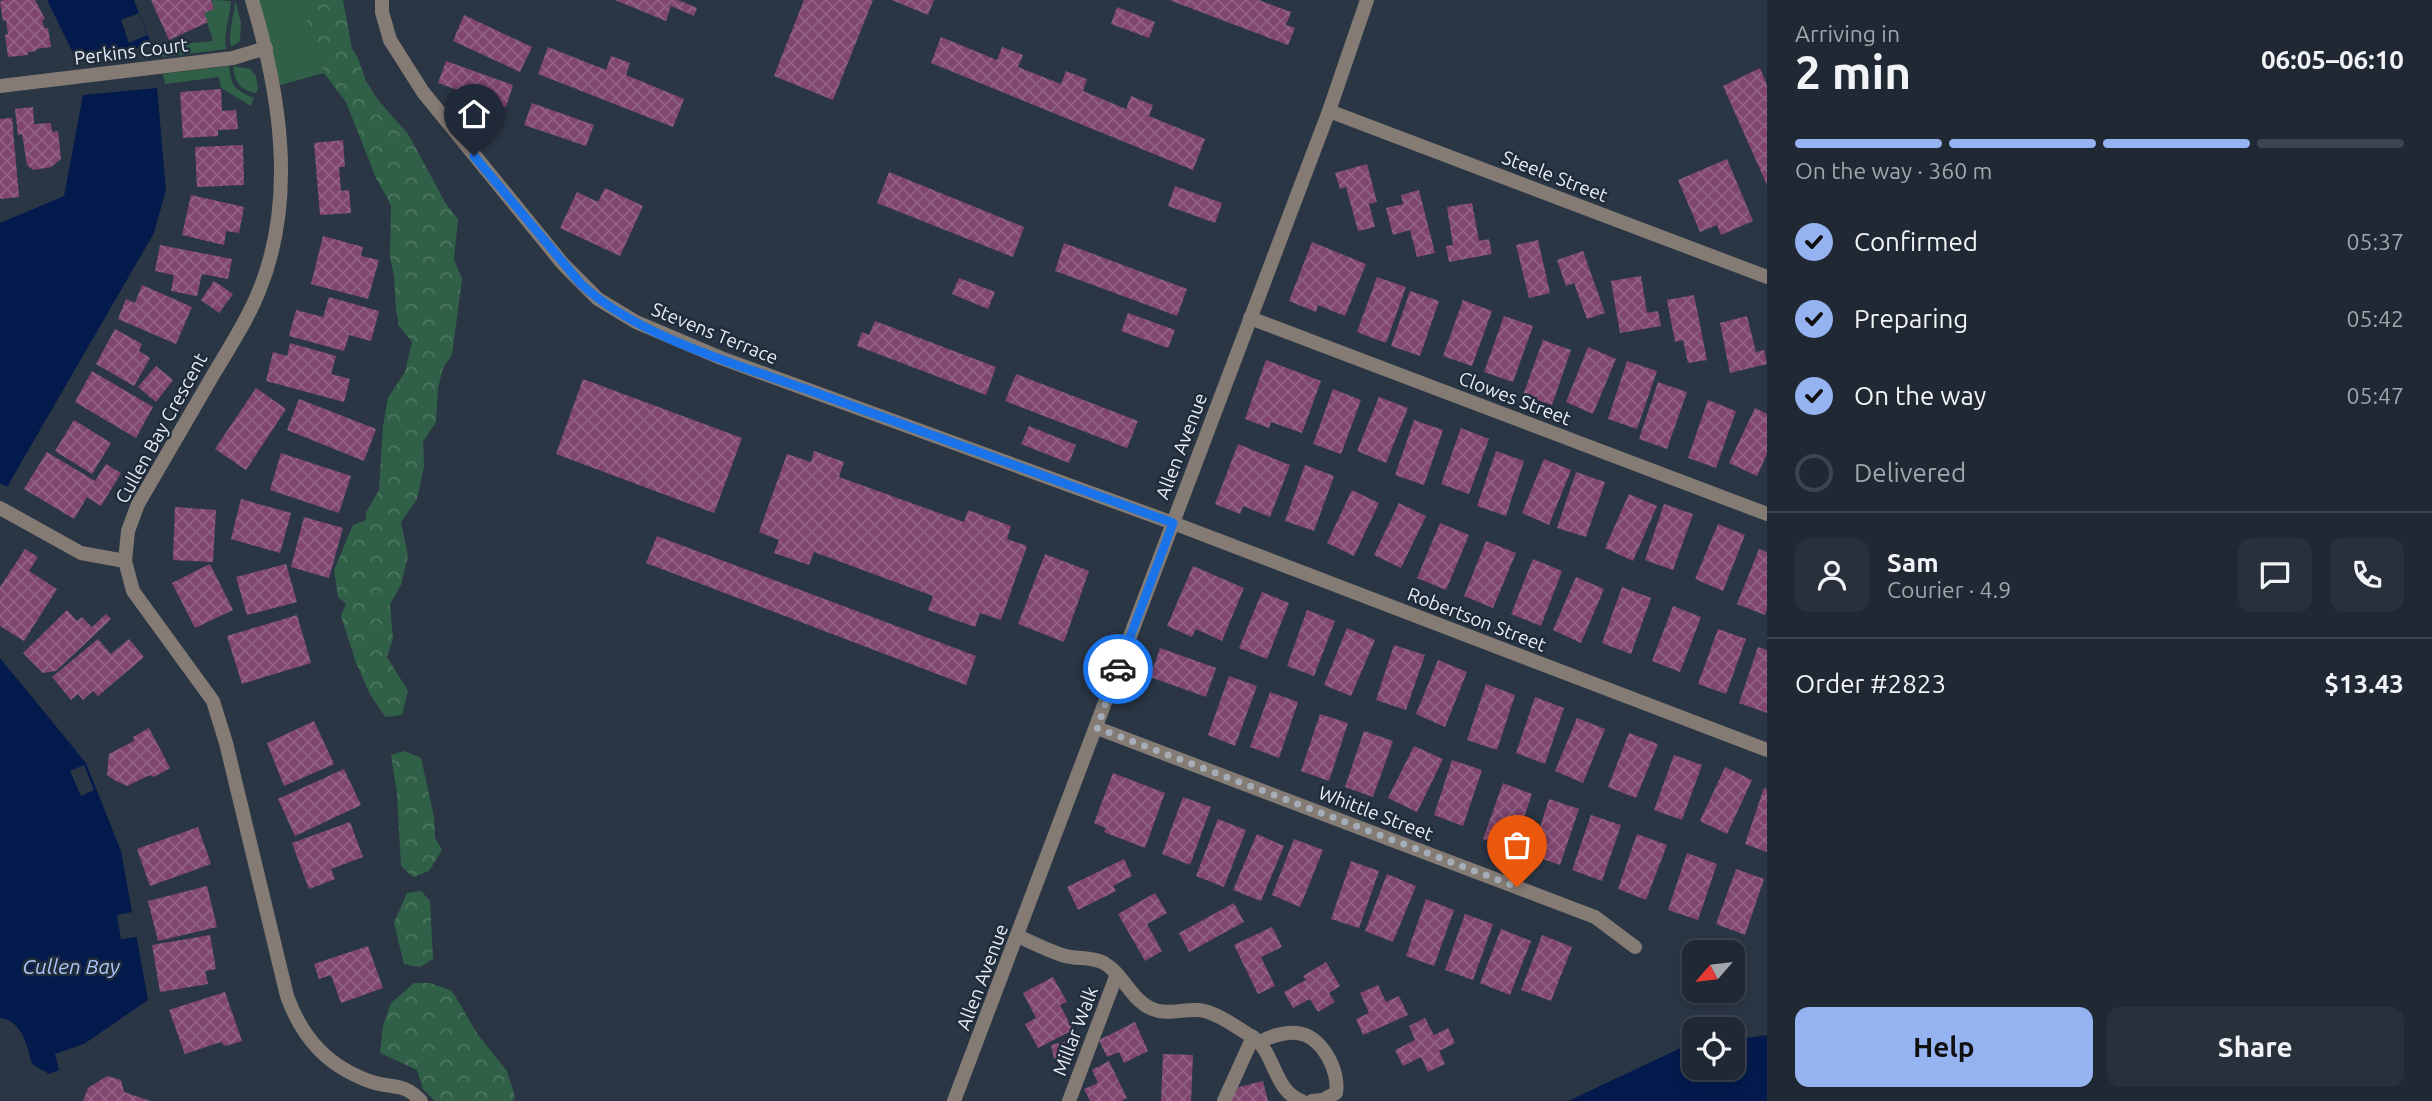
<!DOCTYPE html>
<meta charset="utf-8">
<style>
body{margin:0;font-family:Ubuntu,sans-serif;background:#28303c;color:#f1f3f6;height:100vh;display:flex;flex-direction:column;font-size:26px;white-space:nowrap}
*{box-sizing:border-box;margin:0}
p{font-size:23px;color:#a2a6ac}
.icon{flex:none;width:38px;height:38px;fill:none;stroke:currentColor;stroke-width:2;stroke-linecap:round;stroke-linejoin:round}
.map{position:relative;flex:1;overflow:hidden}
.sheet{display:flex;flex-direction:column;background:#202834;width:665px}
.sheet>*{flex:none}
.needle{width:46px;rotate:242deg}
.fabs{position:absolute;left:1682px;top:940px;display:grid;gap:14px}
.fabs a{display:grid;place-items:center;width:63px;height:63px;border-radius:14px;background:#202834;box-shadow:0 4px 10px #0003,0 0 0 2px #3d444f;font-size:35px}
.pin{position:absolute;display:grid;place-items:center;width:60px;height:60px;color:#fff;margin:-72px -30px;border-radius:50% 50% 50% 0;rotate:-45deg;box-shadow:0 0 7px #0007}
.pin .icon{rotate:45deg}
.courier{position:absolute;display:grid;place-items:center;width:70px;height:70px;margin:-35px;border:5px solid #1a73e8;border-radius:50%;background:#fff;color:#222;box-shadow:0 2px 9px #0007}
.summary em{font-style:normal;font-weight:600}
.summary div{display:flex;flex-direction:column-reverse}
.summary{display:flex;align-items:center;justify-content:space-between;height:119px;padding:0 28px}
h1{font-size:46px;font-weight:600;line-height:52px}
.bar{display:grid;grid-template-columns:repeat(4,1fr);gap:10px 7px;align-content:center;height:84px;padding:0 28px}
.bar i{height:9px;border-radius:5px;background:#3d444f}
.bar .selected{background:#95b2f1}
.bar p{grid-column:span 4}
.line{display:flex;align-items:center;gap:18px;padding:0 28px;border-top:2px solid #3d444f}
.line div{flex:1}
.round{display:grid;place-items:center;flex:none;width:74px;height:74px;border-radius:14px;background:#28303c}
ol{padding:0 28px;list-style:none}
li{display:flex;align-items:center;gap:21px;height:77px}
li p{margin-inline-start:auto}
li .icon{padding:7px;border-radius:50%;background:#95b2f1;color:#111;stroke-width:4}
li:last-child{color:#a2a6ac}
li i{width:38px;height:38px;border:4px solid #3d444f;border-radius:50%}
.primary-button{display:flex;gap:14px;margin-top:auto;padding:14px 28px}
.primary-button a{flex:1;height:80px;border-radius:14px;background:#95b2f1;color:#111;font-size:28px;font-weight:600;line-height:80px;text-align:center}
.primary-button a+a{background:#28303c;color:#f1f3f6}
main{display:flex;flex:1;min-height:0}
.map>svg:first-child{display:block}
.grass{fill:#306047}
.forest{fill:url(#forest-crowns)}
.water{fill:#031a4c}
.pier{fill:#2b3645}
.building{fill:url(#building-cross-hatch)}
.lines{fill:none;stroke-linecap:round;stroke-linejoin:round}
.street{stroke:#837b74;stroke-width:14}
.done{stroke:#a5adb9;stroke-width:7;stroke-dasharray:0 12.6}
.route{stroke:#1a73e8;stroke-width:9}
.labels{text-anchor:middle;stroke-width:5;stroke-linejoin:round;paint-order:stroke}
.street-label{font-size:19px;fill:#e6edf7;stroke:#212c3b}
.water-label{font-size:21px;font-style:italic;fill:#aac5f7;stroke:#212c3b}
</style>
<main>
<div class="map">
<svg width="1767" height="1101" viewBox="0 0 1767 1101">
<defs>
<pattern id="forest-crowns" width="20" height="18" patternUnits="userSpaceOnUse" patternTransform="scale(1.75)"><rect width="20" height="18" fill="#306047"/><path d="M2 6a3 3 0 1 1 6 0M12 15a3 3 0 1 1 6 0" fill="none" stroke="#4e7762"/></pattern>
<pattern id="building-cross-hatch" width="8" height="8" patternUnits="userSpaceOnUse" patternTransform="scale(1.75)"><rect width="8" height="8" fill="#804670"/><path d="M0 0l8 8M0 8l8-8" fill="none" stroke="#926185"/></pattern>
</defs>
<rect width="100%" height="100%" fill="#2b3645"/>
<!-- grass -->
<g class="grass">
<path d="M214,0L231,1C230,19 223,32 226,49L162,57L161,46L213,41L204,13L214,9L211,1Z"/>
<path d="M258,0H304L307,6V22L324,73L280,85Z"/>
<path d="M235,1L241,22L240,41L231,47C228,31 234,18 235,1Z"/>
<path d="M229,66C232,88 234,89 254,98L251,106L221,88L219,77L165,84L163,74Z"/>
<path d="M233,66L250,69L256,76L258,90L255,93C239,89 235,82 233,66Z"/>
</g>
<!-- forest -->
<g class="forest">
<path d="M304,0H343L352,49L357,56L366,81L378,100L408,134L446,204L458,219L454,259L462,279L452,355L443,368L438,388L436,422L423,442L424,466L417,499L401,522L408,556L401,585L390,604L393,639L387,657L408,691L402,715L385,717L370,694L356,663L341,616L346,604L338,597L334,570L353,525L366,520V512L379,490L383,426L388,398L405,372L412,342L399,326L396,309L394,276L390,257L391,205L376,178L346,102L324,73L307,22V6Z"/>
<path d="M404,751L421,758L434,817L435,838L442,850L429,871L413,877L401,866L397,793L391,755Z"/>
<path d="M421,891L430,901L433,959L420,967L404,964L394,923L407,893Z"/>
<path d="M414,983H430L452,991L478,1035L507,1071L515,1097L513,1101H435L423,1089L417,1070L380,1053L383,1026L391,1003Z"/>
</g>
<!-- water -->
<g class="water">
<path d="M47,0H134L152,46L74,55Z"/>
<path d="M157,88L166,190L154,233L7,487L0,483V223L64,196L83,95Z"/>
<path d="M0,658L86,763L121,851L148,1000L84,1044L55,1054L59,1070L49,1074L32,1064C27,1046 23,1021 0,1018Z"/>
<path d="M1767,1035V1101H1568L1683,1047L1694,1045V1068H1732L1733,1040Z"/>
</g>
<!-- pier -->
<g class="pier">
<path d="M139,13L147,35L129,43L121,20Z"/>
<path d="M84,765L94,790L81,796L70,771Z"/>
<path d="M132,912L137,937L121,939L117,915Z"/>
</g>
<!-- building -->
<g class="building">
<path d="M3,0H35L45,19L42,20L44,28H48L51,47L36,49V51L28,52V55L8,57L5,35L8,34L6,20L3,21L0,2Z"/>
<path d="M151,0H211L214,9L204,13L208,22L169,40Z"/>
<path d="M615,0H678L697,8L694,16L671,6L666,21Z"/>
<path d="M804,0H873L833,100L774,76Z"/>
<path d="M892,0H934L928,15Z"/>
<path d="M1169,0H1259L1291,12L1286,25L1295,28L1288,45Z"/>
<path d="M1117,7L1155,22L1149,38L1111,24Z"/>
<path d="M464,15L532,47L520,72L453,41Z"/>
<path d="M941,37L997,60L1002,47L1023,55L1018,67L1061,84L1066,71L1087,79L1083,91L1126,109L1131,96L1153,105L1149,116L1205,139L1193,170L931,63Z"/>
<path d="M548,47L606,70L611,56L630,63L626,75L684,99L673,127L538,74Z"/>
<path d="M446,61L513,85L506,107L438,83Z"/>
<path d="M1760,68L1767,85V185L1723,86Z"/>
<path d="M221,89L222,111L236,110L238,129L218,130V136L183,138L180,92Z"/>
<path d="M532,103L594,125L586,146L524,125Z"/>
<path d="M33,107L34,124L51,123L52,132L58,131L61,159L51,167L33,170L27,165L22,134L18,135L15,109Z"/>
<path d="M12,118L19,197L0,199V119Z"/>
<path d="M343,140L345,167H339L341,191L349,190L351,213L320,215L314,143Z"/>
<path d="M243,145L244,185L197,187L195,147Z"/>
<path d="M1727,159L1753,221L1721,235L1717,225L1700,232L1678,180Z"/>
<path d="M1367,164L1377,202L1369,204L1375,227L1358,231L1346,187L1340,189L1335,173Z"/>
<path d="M889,172L1024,227L1013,257L877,203Z"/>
<path d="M1175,186L1222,203L1215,223L1168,206Z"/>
<path d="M605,188L643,206L620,256L560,228L577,192L598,202Z"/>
<path d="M1419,190L1435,253L1417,257L1410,230L1393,235L1386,208L1403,204L1401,195Z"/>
<path d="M191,195L244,207L239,233L226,231L224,245L182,235Z"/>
<path d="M1472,203L1479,241L1489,239L1492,254L1449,262L1446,246L1453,245L1447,207Z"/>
<path d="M323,236L363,247L361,256L379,260L368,299L311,284Z"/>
<path d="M1538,240L1550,293L1529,298L1516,245Z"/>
<path d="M1312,242L1366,264L1345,316L1318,305L1316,312L1289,301Z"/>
<path d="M1064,243L1187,289L1177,316L1055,271Z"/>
<path d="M160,245L232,259L228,279L202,274L197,296L171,291L174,275L155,271Z"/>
<path d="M1583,251L1605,313L1587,319L1574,283L1566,286L1557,260Z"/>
<path d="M1641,276L1647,313L1658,311L1661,326L1620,333L1611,281Z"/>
<path d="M1377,277L1406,287L1386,343L1357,332Z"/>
<path d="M959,278L995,292L988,309L952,294Z"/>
<path d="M214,281L233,294L219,313L201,300Z"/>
<path d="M142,285L192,307L176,344L118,319L126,299L135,303Z"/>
<path d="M1410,291L1439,301L1420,356L1391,346Z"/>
<path d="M1694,295L1707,360L1688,363L1683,340L1675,342L1667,300Z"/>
<path d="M329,297L379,311L371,341L349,335L344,351L289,336L296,310L323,317Z"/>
<path d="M1463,300L1492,311L1472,366L1443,356Z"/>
<path d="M1128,313L1175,330L1168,348L1121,331Z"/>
<path d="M1504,316L1533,326L1513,382L1484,372Z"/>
<path d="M1747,316L1756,352L1764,350L1767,364L1730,373L1720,323Z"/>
<path d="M875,321L996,367L986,395L857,346L862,332L869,335Z"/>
<path d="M115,329L142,344L139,351L150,358L134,386L96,364Z"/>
<path d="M1543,340L1571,350L1552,405L1523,395Z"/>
<path d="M290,343L336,356L331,374L350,379L344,402L266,381L273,352L287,356Z"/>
<path d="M1588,347L1616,359L1593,414L1566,402Z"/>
<path d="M1266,360L1321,381L1302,433L1271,422L1269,428L1245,419Z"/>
<path d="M1627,361L1657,371L1637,429L1608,419Z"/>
<path d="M156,366L173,380L156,402L138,387Z"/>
<path d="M92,371L153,407L136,438L75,402Z"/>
<path d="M1016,374L1138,421L1127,448L1005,401Z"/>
<path d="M583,379L742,438L714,513L556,454Z"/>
<path d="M1658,382L1687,392L1667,449L1639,439Z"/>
<path d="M256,388L286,409L246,470L215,449Z"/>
<path d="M1333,389L1361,400L1341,454L1313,444Z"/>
<path d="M1379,397L1408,408L1386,463L1357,451Z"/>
<path d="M299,399L376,429L364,461L287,430Z"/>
<path d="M1708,400L1736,411L1716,468L1688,458Z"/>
<path d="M1755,408L1767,414V454L1757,476L1729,463Z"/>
<path d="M74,420L111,443L92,474L55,451Z"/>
<path d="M1414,420L1443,430L1424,485L1395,475Z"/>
<path d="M1029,426L1076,445L1069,463L1021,444Z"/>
<path d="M1461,428L1489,439L1469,494L1441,484Z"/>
<path d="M1238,444L1290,465L1270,517L1243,506L1240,514L1215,504Z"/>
<path d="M814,451L844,462L839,477L964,522L968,510L1011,526L1007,539L1027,546L1001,620L980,613L975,627L928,610L933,596L814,552L809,565L774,553L779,540L759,532L787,454L811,462Z"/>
<path d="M1496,451L1524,461L1506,516L1477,506Z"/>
<path d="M47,452L95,481L106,464L121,473L101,506L87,497L74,519L24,489Z"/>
<path d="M281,453L351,476L339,513L270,490Z"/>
<path d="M1544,459L1571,470L1549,525L1522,513Z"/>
<path d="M1305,465L1334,476L1314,531L1285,521Z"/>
<path d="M1576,472L1605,482L1586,537L1557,528Z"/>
<path d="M1352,490L1379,503L1354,556L1327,543Z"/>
<path d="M1629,494L1657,506L1633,561L1605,548Z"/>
<path d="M241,499L291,513L280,553L231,539Z"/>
<path d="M1399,503L1426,516L1401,568L1374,555Z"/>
<path d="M1664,504L1693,514L1673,570L1645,560Z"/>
<path d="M175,507L216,510L213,562L173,560Z"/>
<path d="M304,517L343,528L329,578L291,567Z"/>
<path d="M1440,523L1469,535L1446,590L1417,578Z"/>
<path d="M1718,524L1745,535L1723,591L1695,579Z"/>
<path d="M657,536L976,656L966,685L646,563Z"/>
<path d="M1486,541L1516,553L1493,608L1464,596Z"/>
<path d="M25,549L38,557L29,571L57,589L24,641L0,626V587Z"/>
<path d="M1759,549L1767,552V609L1765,615L1737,604Z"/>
<path d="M1045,554L1089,571L1064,642L1018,624Z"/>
<path d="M1533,559L1562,571L1541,626L1511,614Z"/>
<path d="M210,564L233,610L195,628L172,583Z"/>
<path d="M286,564L297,602L247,615L236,577Z"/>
<path d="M1193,566L1244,588L1222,641L1196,629L1192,637L1167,626Z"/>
<path d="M1576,577L1604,589L1581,643L1553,630Z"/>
<path d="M1622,587L1651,598L1631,654L1602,643Z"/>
<path d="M1262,592L1289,603L1267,659L1239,648Z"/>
<path d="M1673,606L1701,617L1680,672L1652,661Z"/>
<path d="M67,610L77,621L82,617L92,627L106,614L111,619L56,671L43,673L23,653Z"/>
<path d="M1307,610L1335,621L1314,676L1287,666Z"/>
<path d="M297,615L311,663L242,684L227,636Z"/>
<path d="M1347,628L1375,640L1351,696L1324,685Z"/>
<path d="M1718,629L1746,639L1726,694L1698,684Z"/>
<path d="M98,639L111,654L129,639L144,657L98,696L93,691L83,700L78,694L71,700L52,677Z"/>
<path d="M1394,645L1425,655L1406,710L1376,700Z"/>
<path d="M1758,647L1767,650V713L1739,703Z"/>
<path d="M1160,648L1216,668L1206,697L1150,677Z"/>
<path d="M1438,660L1467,672L1445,727L1416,714Z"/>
<path d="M1229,676L1257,686L1235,746L1208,735Z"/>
<path d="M1486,684L1515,695L1497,750L1467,740Z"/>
<path d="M1270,692L1298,702L1279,758L1250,747Z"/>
<path d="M1535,697L1564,708L1545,764L1516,753Z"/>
<path d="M1320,714L1348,723L1329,781L1301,771Z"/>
<path d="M1577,718L1605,729L1583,783L1555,771Z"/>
<path d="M314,721L334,764L284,786L267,743Z"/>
<path d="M149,728L170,768L154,777L150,775L127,786L114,780L107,775L109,754L134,741L133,737Z"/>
<path d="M1364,731L1393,741L1373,797L1345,787Z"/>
<path d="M1629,733L1658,744L1636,798L1608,787Z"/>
<path d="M1414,746L1443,759L1417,812L1388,798Z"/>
<path d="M1674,755L1702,765L1682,820L1654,810Z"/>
<path d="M1452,760L1482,770L1463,826L1434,815Z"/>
<path d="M1725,767L1752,780L1727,834L1700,821Z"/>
<path d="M344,769L361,805L295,836L278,799Z"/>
<path d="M1113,773L1165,793L1145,848L1104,832L1106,828L1094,823Z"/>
<path d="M1503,783L1532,794L1513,849L1483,839Z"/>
<path d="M1764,788L1767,789V852L1745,844Z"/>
<path d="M1183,797L1211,807L1190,865L1162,854Z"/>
<path d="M1549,799L1579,809L1560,865L1531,855Z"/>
<path d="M1591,815L1621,825L1602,881L1572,870Z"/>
<path d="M1218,819L1246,830L1224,887L1196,876Z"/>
<path d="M350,822L363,857L331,869L335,879L309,889L292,843Z"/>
<path d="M198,827L211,864L150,886L137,849Z"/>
<path d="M1257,834L1284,846L1261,901L1233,890Z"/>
<path d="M1637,834L1667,845L1646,900L1618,889Z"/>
<path d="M1294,839L1323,850L1300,907L1272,895Z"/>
<path d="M1687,853L1717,864L1698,920L1668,910Z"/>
<path d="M1124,859L1132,876L1113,886L1116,891L1078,910L1067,887Z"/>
<path d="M1351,861L1379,871L1359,928L1331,919Z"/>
<path d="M1736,869L1764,879L1745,935L1716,924Z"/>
<path d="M1387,874L1416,886L1393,942L1365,931Z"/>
<path d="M207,886L217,927L158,941L148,901Z"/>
<path d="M1155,893L1167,913L1147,924L1162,951L1145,961L1118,914Z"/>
<path d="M1426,899L1454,910L1434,966L1406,956Z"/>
<path d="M1234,903L1244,922L1189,952L1179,933Z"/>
<path d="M1465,914L1493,924L1473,980L1445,970Z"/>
<path d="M1272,927L1282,947L1261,957L1275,986L1258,994L1234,945Z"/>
<path d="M1501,929L1531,941L1510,995L1480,983Z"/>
<path d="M210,935L216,969L205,971L208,984L160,992L152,945Z"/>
<path d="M1542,935L1572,947L1551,1001L1521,990Z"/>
<path d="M368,946L383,988L341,1003L331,975L319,979L314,964Z"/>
<path d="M1326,962L1340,986L1329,993L1335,1002L1318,1012L1310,999L1293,1008L1284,992L1306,980L1303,976Z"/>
<path d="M1053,977L1067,1002L1060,1005L1073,1030L1038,1048L1025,1024L1036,1018L1023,993Z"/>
<path d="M1378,985L1386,1002L1399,996L1408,1015L1363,1035L1356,1019L1369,1013L1360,993Z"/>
<path d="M225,992L242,1041L225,1046L221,1042L185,1054L169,1010Z"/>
<path d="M1425,1018L1434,1035L1448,1028L1455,1043L1439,1051L1445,1064L1428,1072L1421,1057L1403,1066L1395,1050L1415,1040L1409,1026Z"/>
<path d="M1135,1022L1148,1051L1124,1063L1119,1052L1107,1057L1099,1040Z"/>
<path d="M1067,1041L1070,1055L1054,1059L1051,1045Z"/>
<path d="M1163,1054L1193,1055L1191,1101H1161Z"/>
<path d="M1109,1061L1127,1098L1121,1101H1090L1084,1089L1098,1083L1092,1070Z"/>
<path d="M107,1076L121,1080L124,1092L150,1101H83L88,1088Z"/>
<path d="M1263,1081L1268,1101H1227L1224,1091Z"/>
</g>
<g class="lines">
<!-- street -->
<g class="street">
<path d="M252,0C280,93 297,199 259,291C248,319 231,345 216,370C190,415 164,459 138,504L128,531L125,561L133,591L213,701L226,743L287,996C302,1038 328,1067 372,1082C394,1089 403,1082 421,1101"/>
<path d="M382,0V12L390,40L423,92L563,264L598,299L636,322L721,358L1173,523L1767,750"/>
<path d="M0,86L233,58L266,48"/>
<path d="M1329,111L1767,277"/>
<path d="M1250,318L1767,514"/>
<path d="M0,508L81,553L125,561"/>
<path d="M1097,728L1595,917L1635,947"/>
<path d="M1018,936C1033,943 1047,950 1062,955C1077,960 1090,956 1104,963C1123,974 1130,998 1150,1008C1167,1016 1181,1009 1198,1010C1215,1011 1236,1027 1251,1036C1276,1051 1272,1090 1302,1101"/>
<path d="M1260,1042C1270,1036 1285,1032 1297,1033C1322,1036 1340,1071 1336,1093L1323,1100L1312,1101"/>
<path d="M954,1101L1329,111L1367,0"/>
<path d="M1069,1101L1117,974"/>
<path d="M1224,1101L1253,1037"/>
</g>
</g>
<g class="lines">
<!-- done -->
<path class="done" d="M1118,669L1097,728L1517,887"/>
<!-- route -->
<path class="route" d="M474,156L581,284C639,338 740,365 814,392C934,436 1053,479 1173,523L1118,669"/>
</g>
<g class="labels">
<!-- street labels -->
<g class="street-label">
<text transform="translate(131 51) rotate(-7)" y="7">Perkins Court</text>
<text transform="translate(1555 176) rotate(21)" y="7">Steele Street</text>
<text transform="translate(715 333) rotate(22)" y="7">Stevens Terrace</text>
<text transform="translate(1515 398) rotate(21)" y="7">Clowes Street</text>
<text transform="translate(161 428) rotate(-61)" y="7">Cullen Bay Crescent</text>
<text transform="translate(1181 446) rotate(-69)" y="7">Allen Avenue</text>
<text transform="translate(1477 619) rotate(21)" y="7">Robertson Street</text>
<text transform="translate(1376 813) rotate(21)" y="7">Whittle Street</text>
<text transform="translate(982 977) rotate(-69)" y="7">Allen Avenue</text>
<text transform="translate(1075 1031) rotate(-69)" y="7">Millar Walk</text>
</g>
<!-- water labels -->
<g class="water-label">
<text x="71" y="974">Cullen Bay</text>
</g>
</g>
</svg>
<div class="fabs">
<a><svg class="needle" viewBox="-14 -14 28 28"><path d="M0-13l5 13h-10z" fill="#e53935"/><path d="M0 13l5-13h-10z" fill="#a2a6ac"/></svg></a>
<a><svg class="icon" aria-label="locate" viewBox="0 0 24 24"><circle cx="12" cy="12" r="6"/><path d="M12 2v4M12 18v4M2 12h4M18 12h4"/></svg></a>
</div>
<div class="pin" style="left:1517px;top:887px;background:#ea580c"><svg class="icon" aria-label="bag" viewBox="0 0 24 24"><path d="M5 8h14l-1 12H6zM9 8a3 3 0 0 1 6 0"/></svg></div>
<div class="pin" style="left:474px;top:156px;background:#1f2937"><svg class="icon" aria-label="home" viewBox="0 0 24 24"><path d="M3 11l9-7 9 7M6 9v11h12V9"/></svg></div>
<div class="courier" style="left:1118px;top:669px"><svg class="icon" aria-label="car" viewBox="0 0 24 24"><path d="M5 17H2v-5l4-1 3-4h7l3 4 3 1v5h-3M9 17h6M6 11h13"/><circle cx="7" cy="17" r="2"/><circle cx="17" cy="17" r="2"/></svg></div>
</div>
<section class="sheet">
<div class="summary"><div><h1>2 min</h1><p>Arriving in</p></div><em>06:05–06:10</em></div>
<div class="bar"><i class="selected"></i><i class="selected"></i><i class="selected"></i><i></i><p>On the way · 360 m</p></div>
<ol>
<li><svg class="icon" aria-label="check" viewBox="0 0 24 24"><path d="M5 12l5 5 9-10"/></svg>Confirmed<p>05:37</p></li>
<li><svg class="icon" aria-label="check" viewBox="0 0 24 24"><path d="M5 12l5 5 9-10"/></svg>Preparing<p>05:42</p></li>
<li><svg class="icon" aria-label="check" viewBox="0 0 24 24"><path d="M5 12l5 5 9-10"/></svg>On the way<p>05:47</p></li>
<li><i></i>Delivered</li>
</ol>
<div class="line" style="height:126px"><a class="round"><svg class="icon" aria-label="person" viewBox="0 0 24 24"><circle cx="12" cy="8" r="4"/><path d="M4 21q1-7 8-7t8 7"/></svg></a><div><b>Sam</b><p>Courier · 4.9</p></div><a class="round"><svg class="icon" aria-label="chat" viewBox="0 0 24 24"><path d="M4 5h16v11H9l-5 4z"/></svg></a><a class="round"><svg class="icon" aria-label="phone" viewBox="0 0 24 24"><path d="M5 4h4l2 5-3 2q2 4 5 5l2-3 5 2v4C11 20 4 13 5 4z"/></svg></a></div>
<div class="line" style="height:91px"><div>Order #2823</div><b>$13.43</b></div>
<div class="primary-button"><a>Help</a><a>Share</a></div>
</section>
</main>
